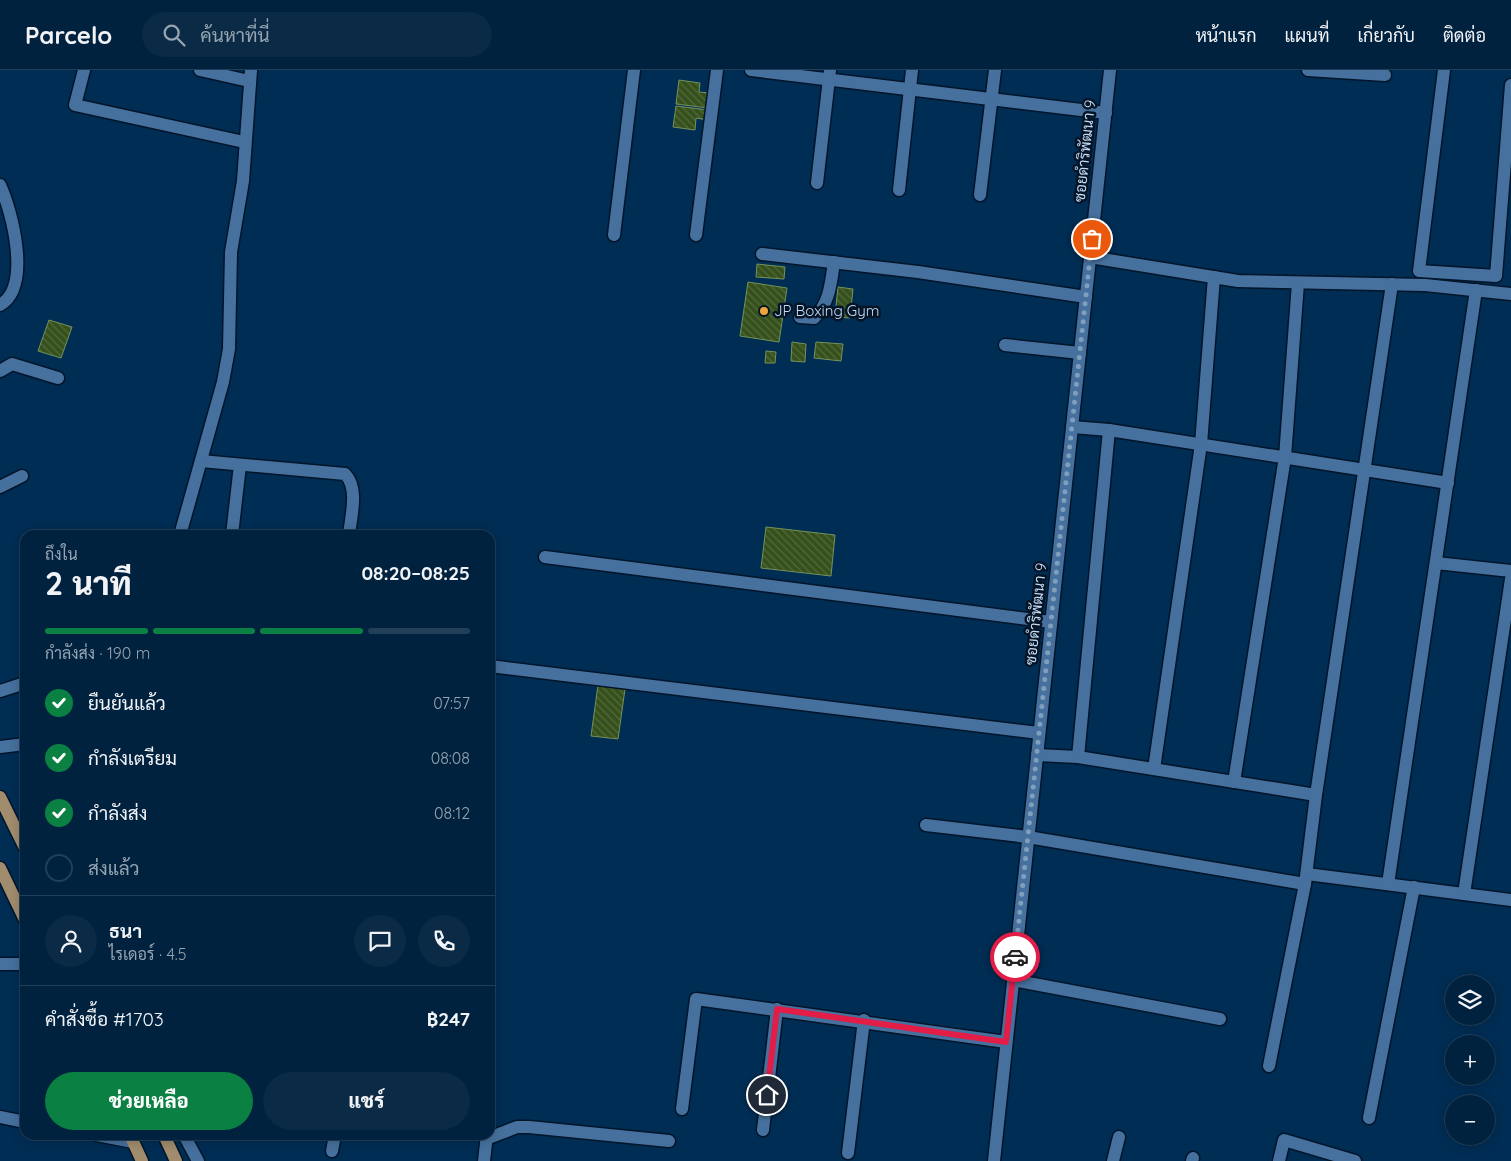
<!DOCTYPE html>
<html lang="th">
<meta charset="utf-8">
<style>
body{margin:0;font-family:Quicksand,Sarabun,sans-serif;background:#0a2a46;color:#f1f3f6;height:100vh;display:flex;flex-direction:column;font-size:19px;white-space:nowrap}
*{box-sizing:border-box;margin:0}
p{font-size:16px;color:#95a4b0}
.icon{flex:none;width:28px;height:28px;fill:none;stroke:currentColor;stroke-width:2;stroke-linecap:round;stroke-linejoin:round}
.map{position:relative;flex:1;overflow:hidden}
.sheet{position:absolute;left:20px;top:460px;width:475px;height:610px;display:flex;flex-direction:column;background:#00223f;border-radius:15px;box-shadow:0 2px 12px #0003,0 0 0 1px #223f59}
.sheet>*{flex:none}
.controls{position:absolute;left:1445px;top:905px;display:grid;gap:10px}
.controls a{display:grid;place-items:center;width:50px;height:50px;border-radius:50%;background:#00223f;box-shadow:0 2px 12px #0003,0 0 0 1px #223f59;font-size:25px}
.pin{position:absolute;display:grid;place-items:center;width:42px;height:42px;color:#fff;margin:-21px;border:2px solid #fff;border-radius:50%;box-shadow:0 1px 5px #0007}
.courier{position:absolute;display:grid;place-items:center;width:50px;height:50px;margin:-25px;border:4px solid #e11d48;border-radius:50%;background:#fff;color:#222;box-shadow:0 1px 6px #0007}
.headline em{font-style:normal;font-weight:800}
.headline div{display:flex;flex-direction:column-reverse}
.headline{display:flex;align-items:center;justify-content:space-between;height:85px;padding:0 25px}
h1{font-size:32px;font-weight:800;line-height:38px}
.bar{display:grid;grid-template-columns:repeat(4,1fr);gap:8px 5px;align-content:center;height:60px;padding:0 25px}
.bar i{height:6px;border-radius:4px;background:#223f59}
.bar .on{background:#0b8043}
.bar p{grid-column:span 4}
.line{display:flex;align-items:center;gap:12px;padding:0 25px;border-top:1px solid #223f59}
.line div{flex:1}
.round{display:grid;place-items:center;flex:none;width:52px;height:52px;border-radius:26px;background:#0a2a46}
ol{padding:0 25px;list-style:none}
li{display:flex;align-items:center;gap:15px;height:55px}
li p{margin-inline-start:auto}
li .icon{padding:5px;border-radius:50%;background:#0b8043;color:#fff;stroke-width:4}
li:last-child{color:#95a4b0}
li i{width:28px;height:28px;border:2px solid #223f59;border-radius:50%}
.cta{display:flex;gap:10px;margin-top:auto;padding:10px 25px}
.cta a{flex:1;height:58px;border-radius:30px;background:#0b8043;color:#fff;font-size:20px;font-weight:800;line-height:58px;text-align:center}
.cta a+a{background:#0a2a46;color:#f1f3f6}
header{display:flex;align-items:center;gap:30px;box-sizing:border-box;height:70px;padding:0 25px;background:#00223f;border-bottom:1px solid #223f59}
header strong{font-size:24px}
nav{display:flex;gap:28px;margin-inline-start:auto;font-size:18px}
.search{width:350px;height:45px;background:#0a2a46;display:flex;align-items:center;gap:12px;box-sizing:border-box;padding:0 18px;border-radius:28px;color:#95a4b0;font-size:19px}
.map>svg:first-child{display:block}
.building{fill:url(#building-back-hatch);stroke:#75925b}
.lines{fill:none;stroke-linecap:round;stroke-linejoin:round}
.minor-casing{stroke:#02152a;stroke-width:15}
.major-casing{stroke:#02152a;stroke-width:15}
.minor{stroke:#46709d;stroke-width:12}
.major{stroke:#a18c6d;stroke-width:12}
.done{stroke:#809fbd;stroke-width:5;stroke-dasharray:0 9}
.route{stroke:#e11d48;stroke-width:6}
.poi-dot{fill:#f0a63f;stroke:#051527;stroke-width:2}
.labels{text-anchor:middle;stroke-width:5;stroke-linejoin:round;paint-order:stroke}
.street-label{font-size:15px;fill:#c5dcf5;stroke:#051527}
.poi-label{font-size:15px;fill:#c5dcf5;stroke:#051527;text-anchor:start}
</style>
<header>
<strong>Parcelo</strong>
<div class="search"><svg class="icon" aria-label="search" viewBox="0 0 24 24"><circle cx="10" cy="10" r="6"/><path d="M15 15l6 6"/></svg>ค้นหาที่นี่</div>
<nav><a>หน้าแรก</a><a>แผนที่</a><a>เกี่ยวกับ</a><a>ติดต่อ</a></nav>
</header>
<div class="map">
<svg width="1511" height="1091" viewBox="0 0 1511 1091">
<defs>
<pattern id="building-back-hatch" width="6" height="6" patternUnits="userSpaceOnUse" patternTransform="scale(1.25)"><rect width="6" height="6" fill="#36501b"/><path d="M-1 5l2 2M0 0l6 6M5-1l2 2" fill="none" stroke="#52693d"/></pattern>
</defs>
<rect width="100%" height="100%" fill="#002d54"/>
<!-- building -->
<g class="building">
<path d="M679,10L700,13L699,22L710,23L708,38L676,34Z"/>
<path d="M676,36L708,40L707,50L696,48L695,60L673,57Z"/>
<path d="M757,194L785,197L784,209L756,207Z"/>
<path d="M748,212L787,218L779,272L740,266Z"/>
<path d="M838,217L853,219L850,248L835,247Z"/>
<path d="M49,250L72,257L61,288L38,281Z"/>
<path d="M792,272L806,274L805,292L791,291Z"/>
<path d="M816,272L843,274L841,291L814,288Z"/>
<path d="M766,281L776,282L775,293H765Z"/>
<path d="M766,457L835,465L831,506L761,498Z"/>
<path d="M598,615L625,619L618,669L591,666Z"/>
</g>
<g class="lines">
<defs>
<g id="minor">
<path d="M84,0L75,35L244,72"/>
<path d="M200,0L249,11"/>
<path d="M751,0L1106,43"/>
<path d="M1308,0L1385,5"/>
<path d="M1444,0L1419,201L1496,206L1511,15"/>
<path d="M817,113L830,0"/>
<path d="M0,115C12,141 32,217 0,235"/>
<path d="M899,120L912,0"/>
<path d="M980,125L995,0"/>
<path d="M614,165L634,0"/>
<path d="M696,165L717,0"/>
<path d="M762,184L918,202L1086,227"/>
<path d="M1090,187L1238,211L1425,215L1511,224"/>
<path d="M800,247L814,248C830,233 831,212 834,192"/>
<path d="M1005,275L1080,283"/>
<path d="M0,301L12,294L58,308"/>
<path d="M1072,357L1109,360L1448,413"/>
<path d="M201,391L345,404C359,418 351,446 349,465"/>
<path d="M0,417L22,406"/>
<path d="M180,465L223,312L229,279L231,182L243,111L251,0"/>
<path d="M232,465L240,395"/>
<path d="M545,487L1051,552"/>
<path d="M1436,493L1511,501"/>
<path d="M490,596L1039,663"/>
<path d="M0,621L25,613"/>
<path d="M0,677L25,674"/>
<path d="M1037,685L1078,687L1316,725"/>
<path d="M1078,687L1109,360"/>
<path d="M1154,699L1201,374L1214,207"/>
<path d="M1234,712L1285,387L1298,213"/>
<path d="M926,755L1028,767L1305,814"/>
<path d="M1307,804L1511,830"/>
<path d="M1388,814L1476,220"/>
<path d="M1464,824L1511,509"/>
<path d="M0,894H25"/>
<path d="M1013,910L1220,949"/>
<path d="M1269,996L1305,814L1316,725L1392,214"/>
<path d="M682,1039L696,929L1006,972"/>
<path d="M0,1047L25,1052"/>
<path d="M1369,1048L1414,817"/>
<path d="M763,1060L777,939"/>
<path d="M97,1065L133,1072"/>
<path d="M184,1065L198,1091"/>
<path d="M486,1069L517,1057H529L669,1071"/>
<path d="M332,1081L335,1065"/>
<path d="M848,1083L864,950"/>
<path d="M484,1091L487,1065"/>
<path d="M994,1091L1110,0"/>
<path d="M1113,1091L1119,1067"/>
<path d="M1192,1091L1193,1088"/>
<path d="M1279,1091L1284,1070L1355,1091"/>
</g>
<g id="major">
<path d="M0,727L25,778"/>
<path d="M0,798L25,850"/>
<path d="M130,1065L142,1091"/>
<path d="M164,1065L176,1091"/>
</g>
</defs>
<!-- minor casing -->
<use href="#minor" class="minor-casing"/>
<!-- major casing -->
<use href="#major" class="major-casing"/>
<!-- minor -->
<use href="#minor" class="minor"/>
<!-- major -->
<use href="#major" class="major"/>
</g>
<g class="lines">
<!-- done -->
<path class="done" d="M1015,887L1092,169"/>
<!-- route -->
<path class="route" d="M767,1025L777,939L1006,972L1015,887"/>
</g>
<!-- markers -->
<circle class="poi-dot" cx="764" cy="241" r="5"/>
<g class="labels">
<!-- street labels -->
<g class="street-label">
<text transform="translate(1085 81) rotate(-84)" y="5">ซอยดำริพัฒนา 9</text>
<text transform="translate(1036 544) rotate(-84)" y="5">ซอยดำริพัฒนา 9</text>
</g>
<!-- poi labels -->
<g class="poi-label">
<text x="774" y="246">JP Boxing Gym</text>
</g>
</g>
</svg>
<div class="controls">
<a><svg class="icon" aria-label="layers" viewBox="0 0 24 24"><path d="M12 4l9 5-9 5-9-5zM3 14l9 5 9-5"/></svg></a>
<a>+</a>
<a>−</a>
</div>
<div class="pin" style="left:1092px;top:169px;background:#ea580c"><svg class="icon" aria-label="bag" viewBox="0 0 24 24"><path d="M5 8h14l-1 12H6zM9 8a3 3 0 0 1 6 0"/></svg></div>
<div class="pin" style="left:767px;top:1025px;background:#1f2937"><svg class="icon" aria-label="home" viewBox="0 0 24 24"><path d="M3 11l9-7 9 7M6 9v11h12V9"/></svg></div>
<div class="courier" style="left:1015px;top:887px"><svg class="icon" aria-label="car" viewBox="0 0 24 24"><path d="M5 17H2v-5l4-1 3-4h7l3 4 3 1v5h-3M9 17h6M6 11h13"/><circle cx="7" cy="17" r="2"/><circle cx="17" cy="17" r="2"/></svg></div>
<section class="sheet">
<div class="headline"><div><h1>2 นาที</h1><p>ถึงใน</p></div><em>08:20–08:25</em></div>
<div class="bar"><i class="on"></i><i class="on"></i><i class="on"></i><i></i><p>กำลังส่ง · 190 m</p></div>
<ol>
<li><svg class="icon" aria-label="check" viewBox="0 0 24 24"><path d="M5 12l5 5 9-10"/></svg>ยืนยันแล้ว<p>07:57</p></li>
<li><svg class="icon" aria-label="check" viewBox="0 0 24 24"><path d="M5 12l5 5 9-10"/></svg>กำลังเตรียม<p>08:08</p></li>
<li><svg class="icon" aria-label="check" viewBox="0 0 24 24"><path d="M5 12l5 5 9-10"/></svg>กำลังส่ง<p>08:12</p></li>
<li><i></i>ส่งแล้ว</li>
</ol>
<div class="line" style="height:90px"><a class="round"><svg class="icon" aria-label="person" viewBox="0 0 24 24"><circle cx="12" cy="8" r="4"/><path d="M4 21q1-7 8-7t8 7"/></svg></a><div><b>ธนา</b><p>ไรเดอร์ · 4.5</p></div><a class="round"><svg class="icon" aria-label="chat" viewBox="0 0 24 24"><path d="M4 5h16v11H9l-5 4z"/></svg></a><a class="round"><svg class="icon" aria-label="phone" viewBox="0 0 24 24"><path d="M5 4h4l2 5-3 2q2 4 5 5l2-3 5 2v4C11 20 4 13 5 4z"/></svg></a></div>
<div class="line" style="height:65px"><div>คำสั่งซื้อ #1703</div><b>฿247</b></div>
<div class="cta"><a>ช่วยเหลือ</a><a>แชร์</a></div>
</section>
</div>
